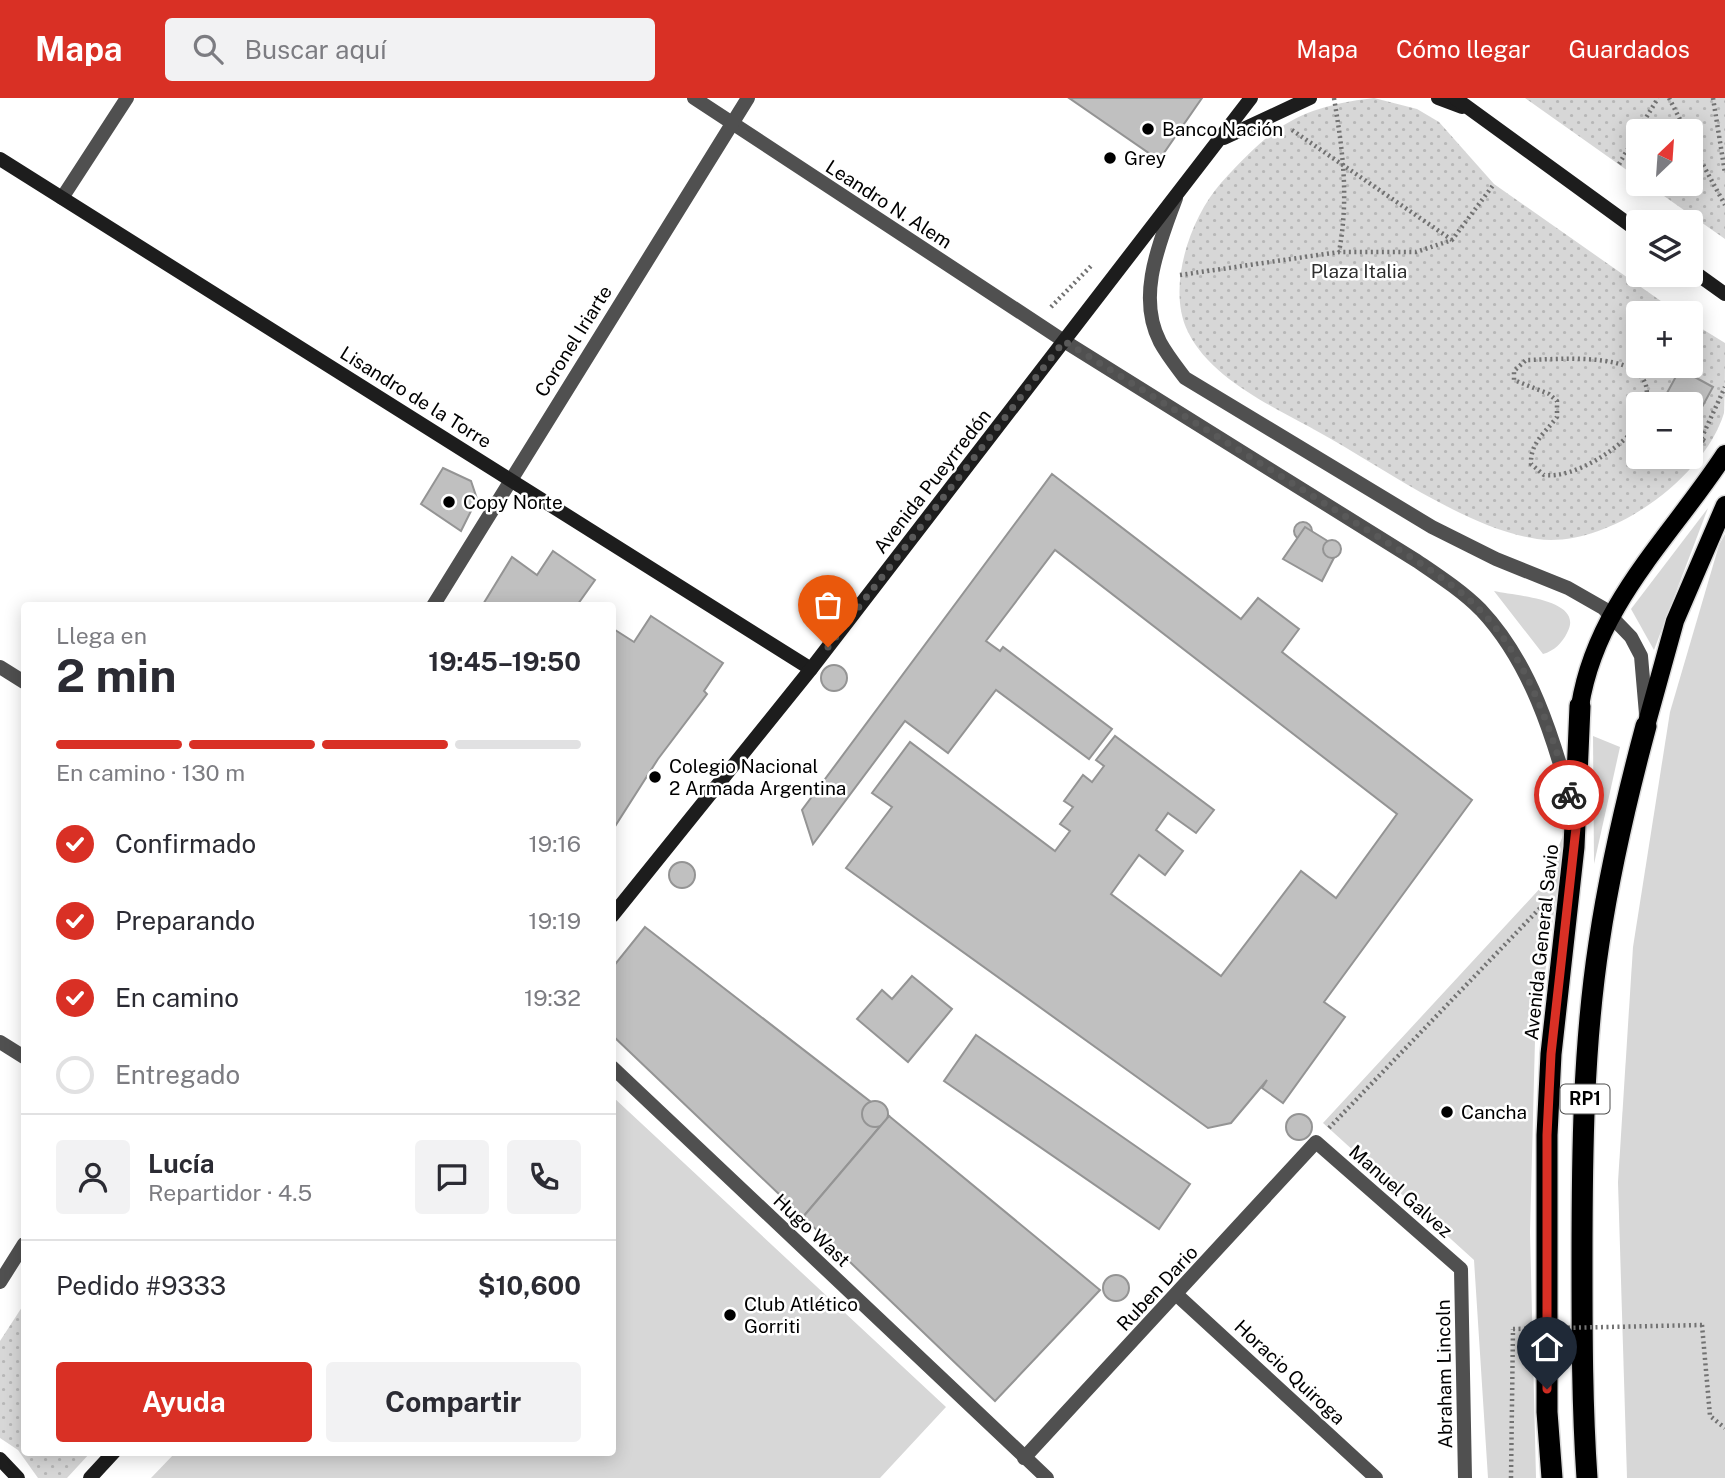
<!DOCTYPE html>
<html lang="es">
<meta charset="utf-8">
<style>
body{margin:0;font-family:"Public Sans",sans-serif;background:#f2f2f3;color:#2b2b33;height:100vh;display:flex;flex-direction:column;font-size:26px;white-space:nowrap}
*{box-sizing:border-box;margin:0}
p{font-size:23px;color:#7c7c81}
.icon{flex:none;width:38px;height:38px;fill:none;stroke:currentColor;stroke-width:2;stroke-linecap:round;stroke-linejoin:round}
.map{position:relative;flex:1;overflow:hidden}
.drawer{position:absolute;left:21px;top:504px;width:595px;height:854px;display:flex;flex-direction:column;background:#fff;border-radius:7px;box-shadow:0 4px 18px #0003}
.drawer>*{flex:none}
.needle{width:46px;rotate:25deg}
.tools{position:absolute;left:1626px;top:21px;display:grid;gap:14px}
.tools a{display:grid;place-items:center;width:77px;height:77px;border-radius:7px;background:#fff;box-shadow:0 4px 18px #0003;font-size:35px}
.pin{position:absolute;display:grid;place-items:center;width:60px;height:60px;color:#fff;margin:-72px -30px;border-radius:50% 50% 50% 0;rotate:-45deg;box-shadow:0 0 7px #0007}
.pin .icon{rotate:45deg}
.courier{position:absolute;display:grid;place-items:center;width:70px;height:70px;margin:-35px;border:5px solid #d93025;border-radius:50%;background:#fff;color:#222;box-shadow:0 2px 9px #0007}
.head em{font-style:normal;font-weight:700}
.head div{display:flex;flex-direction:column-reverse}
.head{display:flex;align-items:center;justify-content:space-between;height:119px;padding:0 35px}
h1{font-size:46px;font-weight:700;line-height:52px}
.bar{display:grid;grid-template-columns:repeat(4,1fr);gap:10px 7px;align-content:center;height:84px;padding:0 35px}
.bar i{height:9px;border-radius:5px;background:#e1e1e2}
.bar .on{background:#d93025}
.bar p{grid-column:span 4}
.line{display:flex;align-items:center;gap:18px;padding:0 35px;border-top:2px solid #e1e1e2}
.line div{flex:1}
.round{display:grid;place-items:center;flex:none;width:74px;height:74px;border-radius:7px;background:#f2f2f3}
ol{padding:0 35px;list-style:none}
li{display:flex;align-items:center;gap:21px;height:77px}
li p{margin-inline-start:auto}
li .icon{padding:7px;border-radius:50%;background:#d93025;color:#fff;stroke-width:4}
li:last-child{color:#7c7c81}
li i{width:38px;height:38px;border:4px solid #e1e1e2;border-radius:50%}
.primary-button{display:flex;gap:14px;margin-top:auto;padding:14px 35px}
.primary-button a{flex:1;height:80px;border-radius:7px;background:#d93025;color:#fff;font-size:28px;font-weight:700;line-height:80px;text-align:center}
.primary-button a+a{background:#f2f2f3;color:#2b2b33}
header{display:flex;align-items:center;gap:42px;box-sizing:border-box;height:98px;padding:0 35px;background:#d93025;color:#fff}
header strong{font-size:33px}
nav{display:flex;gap:38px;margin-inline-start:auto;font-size:24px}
.search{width:490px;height:63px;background:#f2f2f3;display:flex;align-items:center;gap:18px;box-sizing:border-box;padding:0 24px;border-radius:7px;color:#7c7c81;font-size:26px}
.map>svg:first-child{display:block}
.grass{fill:#d7d7d7}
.park{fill:url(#park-dots);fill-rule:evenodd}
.building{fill:#c0c0c0;stroke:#949494;stroke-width:2}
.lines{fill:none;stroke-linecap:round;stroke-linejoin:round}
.primary-casing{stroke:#dbdbdb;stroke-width:21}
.highway-casing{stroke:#dbdbdb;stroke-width:24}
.path{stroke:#727272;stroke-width:4.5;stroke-dasharray:2 3.5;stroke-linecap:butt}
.street{stroke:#505050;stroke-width:14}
.secondary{stroke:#1d1d1d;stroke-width:14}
.primary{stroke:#000;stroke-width:18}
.highway{stroke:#000;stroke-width:21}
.path-bridge{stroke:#727272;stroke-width:4.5;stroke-dasharray:2 3.5;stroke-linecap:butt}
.done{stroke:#595959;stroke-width:7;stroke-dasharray:0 12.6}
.route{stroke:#d93025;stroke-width:9}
.poi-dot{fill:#000;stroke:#fff;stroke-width:2.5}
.labels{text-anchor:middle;stroke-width:5;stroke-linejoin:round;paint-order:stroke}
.shield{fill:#fff;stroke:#4c4c4c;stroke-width:2}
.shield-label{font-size:18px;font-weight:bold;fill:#000}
.poi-label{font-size:19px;fill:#000;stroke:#fff;text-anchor:start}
.street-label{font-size:19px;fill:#000;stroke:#fff}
.park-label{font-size:19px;fill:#2e2e2e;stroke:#fff}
</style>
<header>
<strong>Mapa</strong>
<div class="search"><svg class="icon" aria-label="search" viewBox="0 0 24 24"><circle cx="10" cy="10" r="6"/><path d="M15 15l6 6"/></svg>Buscar aquí</div>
<nav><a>Mapa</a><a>Cómo llegar</a><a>Guardados</a></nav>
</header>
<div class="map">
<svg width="1725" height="1380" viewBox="0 0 1725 1380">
<defs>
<pattern id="park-dots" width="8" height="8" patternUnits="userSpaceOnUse" patternTransform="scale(1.75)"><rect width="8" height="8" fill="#d7d7d7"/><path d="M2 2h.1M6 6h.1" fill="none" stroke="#b7b7b7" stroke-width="1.8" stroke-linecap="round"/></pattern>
</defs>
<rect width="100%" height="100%" fill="#fff"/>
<!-- grass -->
<g class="grass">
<path d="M1708,410L1654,552L1631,511Z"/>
<path d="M1725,436V1380H1627L1618,1084L1633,849L1670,614L1719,447Z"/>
<path d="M1494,493C1515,498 1586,501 1567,535C1562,545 1554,553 1543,556Z"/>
<path d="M1593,638L1620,649L1594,766Z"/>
<path d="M1567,727L1535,942L1530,1134L1536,1380H1488L1474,1162L1323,1025L1544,786Z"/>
<path d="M613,999L946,1309L880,1380H151L175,1355L612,1354Z"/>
</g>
<!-- park -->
<g class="park">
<path d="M1374,0L1417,11L1439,24L1494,86L1678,215H1638V268H1690L1691,224L1725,245C1725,266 1725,295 1724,315C1704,381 1607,451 1537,441C1470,431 1390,375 1331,341C1284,313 1214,286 1188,234C1166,190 1190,120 1221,85C1272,29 1297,9 1374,0ZM1638,306H1690V359H1638Z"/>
<path d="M1525,0H1725V141L1647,86H1690V33H1638V80Z"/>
<path d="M24,1206V1354L90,1355L67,1380H38L18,1352L0,1340V1243Z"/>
</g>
<!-- building -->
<g class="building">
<path d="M1069,0H1202L1159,62Z"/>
<path d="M1680,271L1713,289L1690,331V306H1661Z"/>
<path d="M443,370L471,383L477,401L461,433L421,406Z"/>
<path d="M1052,376L1241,521L1258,500L1299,531L1282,554L1472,702L1324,904L1345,919L1283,1005L1262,990L1267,982L1231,1025L1208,1030L846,770L892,709L872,695L910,644L1055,753L1070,733L1060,726L1073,709L1064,703L1083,677L1092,684L1104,668L1096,662L1115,638L1214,712L1196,735L1168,715L1156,732L1183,753L1165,777L1139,757L1111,796L1221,878L1301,773L1336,800L1397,716L1055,452L986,543L1000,553L1003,549L1112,631L1089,661L996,592L948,655L905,623L813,746L802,712Z"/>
<circle cx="1303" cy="433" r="9"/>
<path d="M1305,429L1339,450L1322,483L1283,461Z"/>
<circle cx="1332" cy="451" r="9"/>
<path d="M553,453L595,482L578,506L581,508H482L512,459L537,477Z"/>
<path d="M651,518L723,565L704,593L707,596L658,661L612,733V530L634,544Z"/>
<circle cx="834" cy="580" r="13"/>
<circle cx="682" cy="777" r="13"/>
<path d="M645,829L889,1018L803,1119L612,937V870Z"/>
<path d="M912,878L952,911L908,964L857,921L882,892L892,901Z"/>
<path d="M976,937L1190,1086L1159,1131L944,983Z"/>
<circle cx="875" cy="1016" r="13"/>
<circle cx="1299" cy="1029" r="13"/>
<path d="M889,1018L1100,1192L995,1303L803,1119Z"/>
<circle cx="1116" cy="1190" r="13"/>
</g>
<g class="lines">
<defs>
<g id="primary">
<path d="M1580,608C1596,506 1671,439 1725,356"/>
<path d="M1646,628L1675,523L1725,407"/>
</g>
<g id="highway">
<path d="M1552,1380L1547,1314V1037L1551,956L1574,749L1580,608"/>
<path d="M1587,1380C1582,1308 1582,1235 1582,1163C1582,1057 1583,950 1599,845C1610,771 1627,699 1646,628"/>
</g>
</defs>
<!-- primary casing -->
<use href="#primary" class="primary-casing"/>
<!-- highway casing -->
<use href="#highway" class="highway-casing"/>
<!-- path -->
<g class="path">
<path d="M1334,0C1343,54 1349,100 1339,154"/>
<path d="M1669,0L1686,33"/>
<path d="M1713,0L1725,75"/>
<path d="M1292,32L1452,142"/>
<path d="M1638,33L1658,0"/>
<path d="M1690,43L1725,107"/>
<path d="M1619,66L1638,34"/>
<path d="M1180,177L1339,154H1416L1452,142L1494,86"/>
<path d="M1051,209L1091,168"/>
<path d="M1638,326C1622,350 1574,381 1544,377L1531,366C1530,345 1545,335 1557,319V303L1549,296L1514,282V273L1526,262C1556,262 1662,249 1645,306"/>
<path d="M1705,343L1701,341L1725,289"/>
<path d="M1329,1030L1541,809"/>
<path d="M1702,1227L1710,1318L1725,1330"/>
<path d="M1511,1380L1513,1231"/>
</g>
<!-- street -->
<g class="street">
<path d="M694,0L1064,243L1417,463C1439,478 1462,493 1481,512C1530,564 1553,638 1571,705"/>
<path d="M62,100L127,0"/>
<path d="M1176,100C1160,144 1136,198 1160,244C1167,257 1176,268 1185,280L1432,429L1496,461L1568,490L1603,510L1631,539L1641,558L1646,616"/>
<path d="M433,508L748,0"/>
<path d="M0,569L24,584"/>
<path d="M0,944L24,959"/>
<path d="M612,969L1047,1380"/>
<path d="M0,1184L24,1146"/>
<path d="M1177,1197L1376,1380"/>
<path d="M1024,1360L1316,1044L1461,1171L1465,1380"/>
</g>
<!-- secondary -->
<g class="secondary">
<path d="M1438,0L1462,9"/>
<path d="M1455,0L1638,133"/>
<path d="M1224,40L1310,0"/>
<path d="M0,61L811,571"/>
<path d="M1690,171L1725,196"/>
<path d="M612,818L811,571L1251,0"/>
<path d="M0,1361L18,1380"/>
<path d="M90,1380L114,1354"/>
</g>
<!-- primary -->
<use href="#primary" class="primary"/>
<!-- highway -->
<use href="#highway" class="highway"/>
<!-- path-bridge -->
<path class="path-bridge" d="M1513,1231L1702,1227"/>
</g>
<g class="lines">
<!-- done -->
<path class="done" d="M828,549L1064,243L1417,463C1439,478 1462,493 1481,513C1528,562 1552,632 1569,697"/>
<!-- route -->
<path class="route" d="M1547,1291V1037L1551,956L1576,730L1569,697"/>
</g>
<!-- markers -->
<g class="poi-dot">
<circle cx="1148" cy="31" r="7"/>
<circle cx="1110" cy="60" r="7"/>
<circle cx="449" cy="404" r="7"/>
<circle cx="655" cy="679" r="7"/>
<circle cx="1447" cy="1014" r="7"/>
<circle cx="730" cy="1217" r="7"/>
</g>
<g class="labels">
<!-- shield labels -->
<rect class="shield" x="1560.5" y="986.5" width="49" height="29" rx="5"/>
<g class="shield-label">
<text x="1585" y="1007">RP1</text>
</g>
<!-- poi labels -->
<g class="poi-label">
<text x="1162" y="38">Banco Nación</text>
<text x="1124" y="67">Grey</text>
<text x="463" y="411">Copy Norte</text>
<text x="669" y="675">Colegio Nacional<tspan x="669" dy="22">2 Armada Argentina</tspan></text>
<text x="1461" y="1021">Cancha</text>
<text x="744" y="1213">Club Atlético<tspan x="744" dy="22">Gorriti</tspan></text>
</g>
<!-- street labels -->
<g class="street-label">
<text transform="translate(889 106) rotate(33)" y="7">Leandro N. Alem</text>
<text transform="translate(573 243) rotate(-58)" y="7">Coronel Iriarte</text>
<text transform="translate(416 299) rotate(32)" y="7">Lisandro de la Torre</text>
<text transform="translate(932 383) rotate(-52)" y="7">Avenida Pueyrredón</text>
<text transform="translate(1541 844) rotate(-84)" y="7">Avenida General Savio</text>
<text transform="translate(1401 1093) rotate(41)" y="7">Manuel Galvez</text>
<text transform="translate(812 1132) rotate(43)" y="7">Hugo Wast</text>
<text transform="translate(1157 1190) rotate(-47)" y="7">Ruben Dario</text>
<text transform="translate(1290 1274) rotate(43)" y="7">Horacio Quiroga</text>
<text transform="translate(1444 1276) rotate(-91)" y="7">Abraham Lincoln</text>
</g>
<!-- park labels -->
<g class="park-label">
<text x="1359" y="180">Plaza Italia</text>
</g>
</g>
</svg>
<div class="tools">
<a><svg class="needle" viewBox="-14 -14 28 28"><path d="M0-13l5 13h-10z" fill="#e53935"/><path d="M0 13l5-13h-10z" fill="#7c7c81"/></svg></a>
<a><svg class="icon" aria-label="layers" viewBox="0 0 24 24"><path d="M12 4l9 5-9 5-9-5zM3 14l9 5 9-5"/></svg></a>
<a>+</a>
<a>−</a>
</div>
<div class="pin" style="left:828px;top:549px;background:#ea580c"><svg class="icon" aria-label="bag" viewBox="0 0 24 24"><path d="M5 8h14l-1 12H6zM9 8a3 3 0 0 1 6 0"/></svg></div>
<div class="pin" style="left:1547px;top:1291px;background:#1f2937"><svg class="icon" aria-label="home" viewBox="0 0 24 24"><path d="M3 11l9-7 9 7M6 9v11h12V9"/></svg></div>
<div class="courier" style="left:1569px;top:697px"><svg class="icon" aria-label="bike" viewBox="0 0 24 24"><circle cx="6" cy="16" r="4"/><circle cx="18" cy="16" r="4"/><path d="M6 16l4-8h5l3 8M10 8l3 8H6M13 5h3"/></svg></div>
<section class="drawer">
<div class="head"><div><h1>2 min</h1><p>Llega en</p></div><em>19:45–19:50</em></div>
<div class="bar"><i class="on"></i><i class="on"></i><i class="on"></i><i></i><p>En camino · 130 m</p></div>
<ol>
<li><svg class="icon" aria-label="check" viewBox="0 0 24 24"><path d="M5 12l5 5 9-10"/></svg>Confirmado<p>19:16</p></li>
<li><svg class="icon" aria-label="check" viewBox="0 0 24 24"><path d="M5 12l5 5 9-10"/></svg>Preparando<p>19:19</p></li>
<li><svg class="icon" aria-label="check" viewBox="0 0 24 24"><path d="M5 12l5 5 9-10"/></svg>En camino<p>19:32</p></li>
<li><i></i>Entregado</li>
</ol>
<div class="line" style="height:126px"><a class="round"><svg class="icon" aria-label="person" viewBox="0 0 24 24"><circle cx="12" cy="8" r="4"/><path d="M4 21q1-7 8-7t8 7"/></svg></a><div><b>Lucía</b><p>Repartidor · 4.5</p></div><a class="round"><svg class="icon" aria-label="chat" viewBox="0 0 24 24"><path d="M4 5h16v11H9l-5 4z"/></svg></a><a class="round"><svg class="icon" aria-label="phone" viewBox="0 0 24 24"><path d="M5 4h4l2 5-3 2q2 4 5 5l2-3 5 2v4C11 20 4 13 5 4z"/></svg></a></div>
<div class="line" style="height:91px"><div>Pedido #9333</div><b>$10,600</b></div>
<div class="primary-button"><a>Ayuda</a><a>Compartir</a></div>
</section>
</div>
